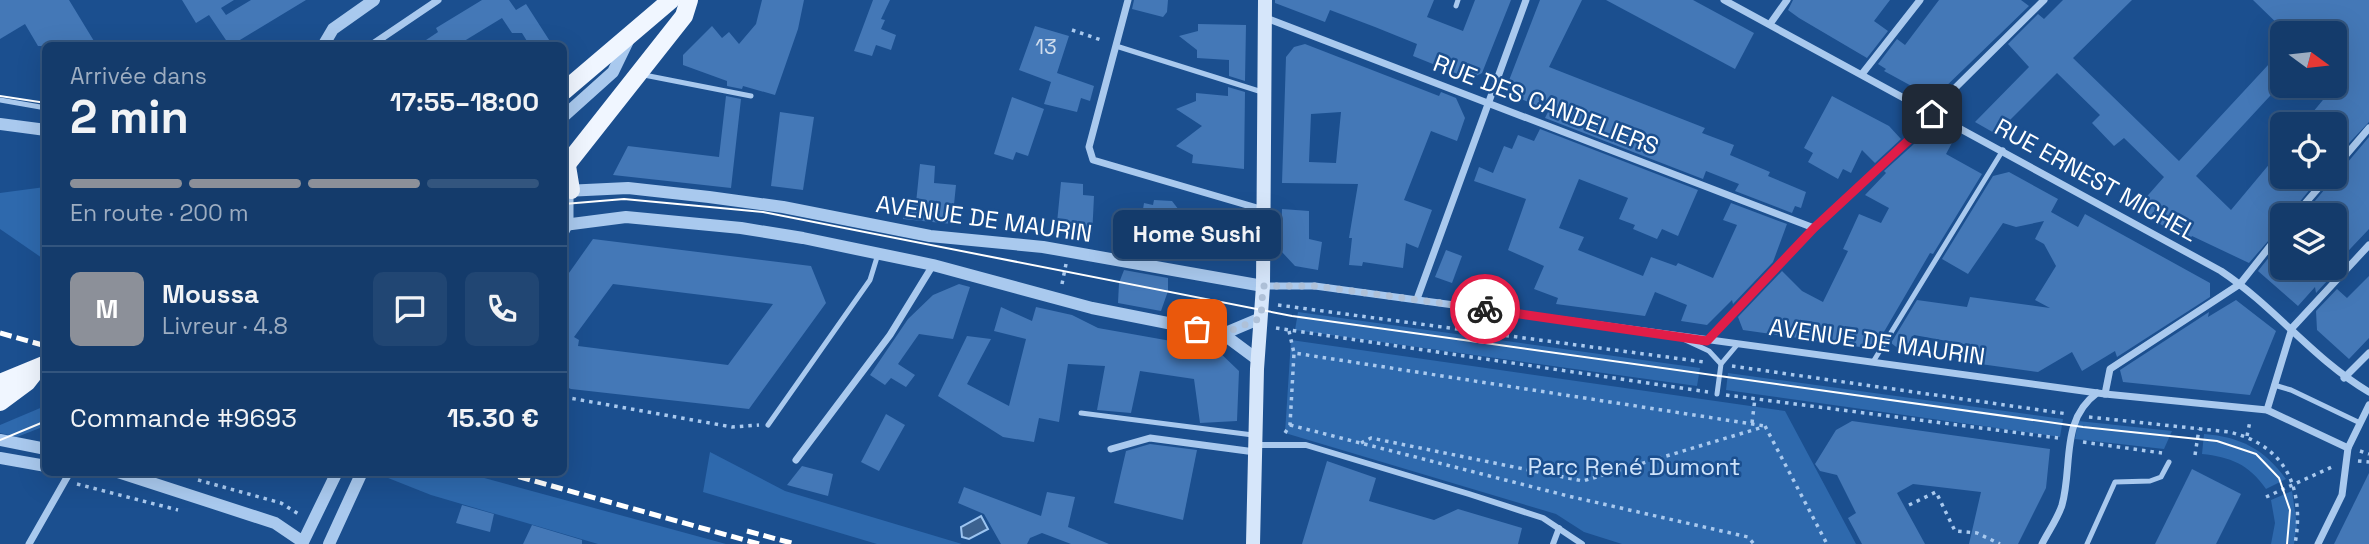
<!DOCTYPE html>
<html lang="fr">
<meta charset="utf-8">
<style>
body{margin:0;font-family:"Space Grotesk",sans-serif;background:#214673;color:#f1f3f6;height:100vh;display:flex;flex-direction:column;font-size:26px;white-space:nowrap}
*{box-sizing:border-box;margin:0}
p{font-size:23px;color:#9dadc1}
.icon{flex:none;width:38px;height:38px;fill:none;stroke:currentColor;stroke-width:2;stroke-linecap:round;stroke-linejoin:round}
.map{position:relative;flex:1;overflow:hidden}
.sheet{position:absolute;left:42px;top:42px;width:525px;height:434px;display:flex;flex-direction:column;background:#143b6b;border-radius:10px;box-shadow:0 7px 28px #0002,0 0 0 2px #33557e}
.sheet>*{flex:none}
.needle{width:46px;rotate:105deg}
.buttons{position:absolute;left:2270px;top:21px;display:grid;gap:14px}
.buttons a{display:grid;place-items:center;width:77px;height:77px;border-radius:10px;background:#143b6b;box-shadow:0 7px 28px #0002,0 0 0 2px #33557e;font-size:35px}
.pin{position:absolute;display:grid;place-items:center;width:60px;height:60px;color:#fff;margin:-30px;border-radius:14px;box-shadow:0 4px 10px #0006}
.courier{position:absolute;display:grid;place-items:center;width:70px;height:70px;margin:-35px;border:5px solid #e11d48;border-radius:50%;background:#fff;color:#222;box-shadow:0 2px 9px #0007}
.bubble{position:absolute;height:49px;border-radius:10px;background:#143b6b;box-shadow:0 7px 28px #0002,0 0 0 2px #33557e;font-size:23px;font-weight:800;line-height:49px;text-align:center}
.headline em{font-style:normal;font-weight:800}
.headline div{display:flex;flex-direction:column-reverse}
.headline{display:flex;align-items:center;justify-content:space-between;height:119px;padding:0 28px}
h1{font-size:46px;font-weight:800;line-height:52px}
.bar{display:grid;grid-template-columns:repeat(4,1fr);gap:10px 7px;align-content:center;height:84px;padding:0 28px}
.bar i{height:9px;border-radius:5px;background:#33557e}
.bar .current{background:#8c9099}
.bar p{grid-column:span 4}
.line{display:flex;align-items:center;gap:18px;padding:0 28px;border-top:2px solid #33557e}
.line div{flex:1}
.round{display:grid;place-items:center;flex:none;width:74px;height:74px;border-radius:10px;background:#214673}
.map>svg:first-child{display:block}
.green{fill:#2e69ad}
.water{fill:#3c6290;stroke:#9cc4f0;stroke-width:2}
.building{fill:#4478b7;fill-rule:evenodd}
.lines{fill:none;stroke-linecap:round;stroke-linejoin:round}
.path{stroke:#a9c9ee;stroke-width:3.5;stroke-dasharray:3.5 5;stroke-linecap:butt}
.service{stroke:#a9c9ee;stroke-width:5}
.pedestrian{stroke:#a9c9ee;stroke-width:6}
.minor{stroke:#a9c9ee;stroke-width:7}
.tertiary{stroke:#a9c9ee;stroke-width:12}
.secondary{stroke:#d6e6fa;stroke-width:14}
.primary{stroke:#f0f6ff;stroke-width:18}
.tram{stroke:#fff;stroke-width:2}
.rail{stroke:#fff;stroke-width:5;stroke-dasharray:12 5;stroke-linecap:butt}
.done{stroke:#afc1d8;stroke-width:7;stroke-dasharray:0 12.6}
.route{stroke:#e11d48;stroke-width:9}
.labels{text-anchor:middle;stroke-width:5;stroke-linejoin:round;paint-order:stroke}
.number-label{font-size:21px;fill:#d0dded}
.street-label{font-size:24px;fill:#fff;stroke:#1b4f8f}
.park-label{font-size:24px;fill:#cfe3fa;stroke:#1b4f8f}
</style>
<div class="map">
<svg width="2369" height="544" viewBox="0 0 2369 544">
<rect width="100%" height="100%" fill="#1b4f8f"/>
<!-- green -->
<g class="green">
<path d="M45,187H46L45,260L0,229V193Z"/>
<path d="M1298,312L1700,368L1697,386L1295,330Z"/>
<path d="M1291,340L1785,411L1856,544H1622L1584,532L1556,514L1285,433Z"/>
<path d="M1728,373L2063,419L2060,437L1726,390Z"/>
<path d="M45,406V426L17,437L0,433V425Z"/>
<path d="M2078,421L2172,431L2164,449L2075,439Z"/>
<path d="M2204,434C2241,437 2264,449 2286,479L2266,489C2249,464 2230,457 2202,454Z"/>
<path d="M710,452L785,491L962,544H877L703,492Z"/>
<path d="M466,473L726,544H598L431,495L378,474Z"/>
<path d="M2292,491L2297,525L2294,544H2271L2275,523L2271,500Z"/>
</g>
<!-- water -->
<path class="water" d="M981,516L988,529L969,539L962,537L961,527Z"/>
<!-- building -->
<g class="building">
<path d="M0,0H69L97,46H38L25,24L0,39Z"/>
<path d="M182,0H234L221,8L226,15L251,0H306L230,46L209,15L196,23Z"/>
<path d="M482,0H509L516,10L526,4L553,46H530L522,33H512L502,18L456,46H417L438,32L436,28Z"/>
<path d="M762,0H804L798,29L775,95L743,86L742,89L727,86V81L683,65V55L712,26L722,38L729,32L739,44L756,24Z"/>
<path d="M873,0H890L881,19L885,20L881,29L896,35L891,50L876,45L872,56L854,51Z"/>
<path d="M1134,0H1168L1167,12L1163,17L1132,9Z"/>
<path d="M1275,0H1434L1427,17L1463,31L1475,0H1511L1482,73L1470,79L1413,56L1417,44L1375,27L1330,10L1325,22L1275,3Z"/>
<path d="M1540,0H1582L1549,67L1705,128L1702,133L1734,145L1730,155L1770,172L1768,176L1806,192L1801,208L1795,206L1792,213L1735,191L1739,184L1706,171L1703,179L1545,118L1549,110L1513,96L1508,83Z"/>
<path d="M1606,0H1693L1754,33L1735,69Z"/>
<path d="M1793,0H1890L1874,21L1888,31L1867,58L1799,18L1788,10Z"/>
<path d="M1939,0H2021L2029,6L1939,93L1928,95L1884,71L1886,69L1878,64L1897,39L1905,45Z"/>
<path d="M2063,0H2132L2073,58L2179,161L2282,50V83L2196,176L2231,210L2282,149V177H2320L2289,215H2282V225L2249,263L2192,236L2189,240L2135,210L2164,177L2124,138L2114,146L2092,123L2100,115L2057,73L1996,134L1975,122L2029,67L2008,44L2038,14L2044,19Z"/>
<path d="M2253,0H2369V122L2334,159V124H2303L2347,71L2334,61V33H2287Z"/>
<path d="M1198,24L1246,25L1245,81L1229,76V60L1197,58V50L1179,36L1198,31Z"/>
<path d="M1035,26L1069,36L1057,73L1094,86L1090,101L1081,98L1077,112L1044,104L1051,82L1019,70Z"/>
<path d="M1305,44L1439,96L1441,92L1456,98L1465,118L1457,141L1431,131L1404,200L1432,210L1418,248L1406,243L1403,268L1363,262L1362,266L1349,265L1352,238H1349L1358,184L1282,183L1286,57L1294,47ZM1341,112L1336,163L1309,162L1311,114Z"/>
<path d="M1228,87L1245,92L1244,169L1192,163L1193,155L1176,146L1202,126L1176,109L1196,101V93L1228,96Z"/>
<path d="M726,96L741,99L731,188L613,175L628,146L719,157Z"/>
<path d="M1832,96L1889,126L1901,139L1875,163L1862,150L1851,173L1843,169L1838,179L1808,162L1813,153L1804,148Z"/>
<path d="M1012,97L1044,109L1028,156L1016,152L1013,160L994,154Z"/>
<path d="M780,112L814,117L803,190L771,186Z"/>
<path d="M1540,129L1698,190L1678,236L1662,229L1657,239L1633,229L1635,225L1619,219L1628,198L1579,179L1559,228L1584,237L1578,250L1643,276L1651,257L1676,266L1678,263L1713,278L1737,225L1723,220L1731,203L1787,224L1773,262L1733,304L1732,300L1707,325L1681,321L1687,305L1655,292L1645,316L1556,304L1558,298L1534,289L1544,266L1508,250L1526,199L1474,181L1479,167L1493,173L1504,146L1512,149L1518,135L1534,141Z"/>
<path d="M1938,133L1953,141L1946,154L1982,174L1933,254L1930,253L1874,349L1743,330L1738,317L1782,271L1802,291L1823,302L1848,251L1843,249L1859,214L1881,223L1889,208L1865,195L1886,173L1884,171L1925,134Z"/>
<path d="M2369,137V229L2334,266V215H2303Z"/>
<path d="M920,164L935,166L934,183L956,185L952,224L903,219L904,202L916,203Z"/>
<path d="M2009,172L2058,199L2051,212L2078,227L2085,214L2210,283V297L2117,357L2115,351L2082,371L2072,352L2038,372L1966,362L1969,345L1914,335L1903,352L1891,343L1917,300L1967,307L1970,297L2050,308L2035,300L2056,266L2044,244L2035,239L2044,221L2016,227L2003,223L1968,274L1942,259L1993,176Z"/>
<path d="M1061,182L1083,184V195L1094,196L1092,237L1056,233Z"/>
<path d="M1154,200L1172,201L1182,214L1242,223L1239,245L1229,258L1147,245L1150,230L1140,228L1144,203L1153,205Z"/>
<path d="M1282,209L1309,211V239L1322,242L1318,270L1295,266L1281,251Z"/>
<path d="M593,239L811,266L826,303L749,409L571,389L564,386V280ZM613,284L710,296L773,304L728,365L578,346L579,340L574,337Z"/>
<path d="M2282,241V268H2333L2324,277L2328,280L2316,293L2315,287L2298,306L2258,271Z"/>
<path d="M1446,250L1462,256L1452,283L1435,277Z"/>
<path d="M1124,270L1168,278V291L1161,311L1118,303L1119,283Z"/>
<path d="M2369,276V338L2349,359L2317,330L2316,311L2337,289L2347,298Z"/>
<path d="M959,284L970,287L953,339L919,334L898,364L915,375L906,387L891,378L885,385L870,375L908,319L933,295Z"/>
<path d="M2236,300L2276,331L2250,395L2123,382L2120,370L2209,312L2208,317Z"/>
<path d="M1001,307L1032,321L1036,307L1072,315L1098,328L1216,349L1239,371L1237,421L1200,423L1194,379L1140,371L1131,413L1097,410L1105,366L1068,364L1059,422L1039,418L1034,442L1003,437L938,396L967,336L991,339L967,384L1009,406L1026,339L994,331Z"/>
<path d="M886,414L905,425L879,471L861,462Z"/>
<path d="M1852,421L2050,449L2046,488L2018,544H1969L1981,492L1913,484L1897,493L1925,544H1862L1848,518L1856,513L1837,475L1820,471L1815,464L1836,430Z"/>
<path d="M1150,444L1197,450L1183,520L1114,503L1126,451Z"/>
<path d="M1327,461L1376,478L1369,501L1434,520L1458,509L1522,528L1518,544H1302Z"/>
<path d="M802,466L833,474L828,496L787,485Z"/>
<path d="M2192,469L2241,494L2216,544H2155Z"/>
<path d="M2369,473V544H2334Z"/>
<path d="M964,487L1041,516L1047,492L1075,497L1068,527L1109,544H1071L1042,533L1030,538L1027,544H1001L984,514L958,503Z"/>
<path d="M462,505L494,514L490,532L456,523Z"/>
<path d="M532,525L582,540V544H523Z"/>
</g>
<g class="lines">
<!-- path -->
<g class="path">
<path d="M1072,30L1104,41"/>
<path d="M1062,284L1066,264"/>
<path d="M1278,305L1704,362"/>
<path d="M1276,328L1708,392"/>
<path d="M1289,331L1294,353"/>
<path d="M1732,366L2068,414"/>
<path d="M1726,395L2058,438"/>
<path d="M564,397L732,427L759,425"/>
<path d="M2089,417L2229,432C2286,445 2305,489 2295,544"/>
<path d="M1752,423L1755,398"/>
<path d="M1290,425L1568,496L1748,537L1754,544"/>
<path d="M1765,426L1827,544"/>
<path d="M1285,433L1290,425L1294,353L1765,426"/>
<path d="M2247,436L2250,421"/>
<path d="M2083,442L2162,453"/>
<path d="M1361,443L1371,438L1583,481L1763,427"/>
<path d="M2360,451L2369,454"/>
<path d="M2195,455L2199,429"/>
<path d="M2358,461L2369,462"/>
<path d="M198,480L281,503L300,515"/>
<path d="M77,484L178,510"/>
<path d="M2266,497L2334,466"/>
<path d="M1909,505L1936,492L1955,531L1977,533L2000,544"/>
</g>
<!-- service -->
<g class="service">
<path d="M1456,6L1458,0"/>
<path d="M1116,46L1262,92"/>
<path d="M644,75L751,96"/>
<path d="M0,100L46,108"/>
<path d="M564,238L571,224V194"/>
<path d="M1681,338L1709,351L1721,364"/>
<path d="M1873,362L2003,150"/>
<path d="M2274,385L2291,390L2358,422"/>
<path d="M1717,394L1721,364L1737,345"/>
<path d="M1081,413L1253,435"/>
<path d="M768,425L870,280L878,254"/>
<path d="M2087,544L2115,482L2150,481L2161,477L2169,462"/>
</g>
<!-- pedestrian -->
<g class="pedestrian">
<path d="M1256,445H1306L1469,494L1543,518L1582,544"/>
<path d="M1553,544L1559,528"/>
</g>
<!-- minor -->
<g class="minor">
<path d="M1128,0L1089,147L1093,160L1264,210"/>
<path d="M1724,0L2221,271C2275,307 2313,359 2369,392"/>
<path d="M1266,18L1814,228"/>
<path d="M1770,24L1787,0"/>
<path d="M370,46L438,0"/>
<path d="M1862,74L1920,0"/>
<path d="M2334,169L2369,128"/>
<path d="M2295,215L2328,177"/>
<path d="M1263,286H1315L2105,394L2267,410L2348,448"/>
<path d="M1417,299L1526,0"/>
<path d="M1707,341L1814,228L1925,125L1950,93L2044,0"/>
<path d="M2344,378L2369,353"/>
<path d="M2105,394L2110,369L2240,284L2282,231"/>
<path d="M2267,410L2292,328L2369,245"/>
<path d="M1111,449L1150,438L1255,452"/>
<path d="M796,460L890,335L933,265"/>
<path d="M29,544L70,472"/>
<path d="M2042,544C2048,532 2058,518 2062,505C2073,466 2060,420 2097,393"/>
<path d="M2318,544L2342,495L2348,448L2369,405"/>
</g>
<!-- tertiary -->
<g class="tertiary">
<path d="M323,46L333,29L374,0"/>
<path d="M564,116L613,72L628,41"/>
<path d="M0,124L46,130"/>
<path d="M565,191L628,188L709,197L783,207L930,236L1043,247L1263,286"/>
<path d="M564,225L626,217L741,228L803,238L933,265L1092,308L1223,334L1258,360"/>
<path d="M1223,334L1261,318"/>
<path d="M0,440L46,449"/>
<path d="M0,458L46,466"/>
<path d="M118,472L275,523L303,542L337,472"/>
<path d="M329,544L362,472"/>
</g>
<!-- secondary -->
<path class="secondary" d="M1253,544L1257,369L1263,286L1265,0"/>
<!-- primary -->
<g class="primary">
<path d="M564,91L671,0"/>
<path d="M567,166L571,190"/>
<path d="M564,168L684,16L689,0"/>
<path d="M0,383L46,364"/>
<path d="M0,402L27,382L34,373"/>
</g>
<!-- tram -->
<g class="tram">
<path d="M0,96L46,103"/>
<path d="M564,204L624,199L763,212L1292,316L2083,427L2217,441L2256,454L2279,478L2290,510L2287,544"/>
<path d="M0,440L46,421"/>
</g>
<!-- rail -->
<g class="rail">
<path d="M0,333L46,346"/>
<path d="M502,472L759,544"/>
<path d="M747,531L795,544"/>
</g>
</g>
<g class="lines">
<!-- done -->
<path class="done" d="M1197,329L1223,334L1261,318L1263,286H1315L1485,309"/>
<!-- route -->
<path class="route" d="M1485,309L1707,341L1814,228L1925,125L1932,114"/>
</g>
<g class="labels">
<!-- number labels -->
<g class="number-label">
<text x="1046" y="54">13</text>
</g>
<!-- street labels -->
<g class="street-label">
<text transform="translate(1546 105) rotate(21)" y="8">RUE DES CANDELIERS</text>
<text transform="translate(2096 180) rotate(29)" y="8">RUE ERNEST MICHEL</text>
<text transform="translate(984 219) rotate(8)" y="8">AVENUE DE MAURIN</text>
<text transform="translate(1877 342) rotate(8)" y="8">AVENUE DE MAURIN</text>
</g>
<!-- park labels -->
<g class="park-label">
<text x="1634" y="475">Parc René Dumont</text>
</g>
</g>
</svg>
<div class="buttons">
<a><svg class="needle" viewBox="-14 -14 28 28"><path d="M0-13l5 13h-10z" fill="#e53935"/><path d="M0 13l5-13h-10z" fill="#9dadc1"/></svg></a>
<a><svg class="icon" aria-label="locate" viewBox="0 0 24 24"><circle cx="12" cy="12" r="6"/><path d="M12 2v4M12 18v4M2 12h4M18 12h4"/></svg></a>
<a><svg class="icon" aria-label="layers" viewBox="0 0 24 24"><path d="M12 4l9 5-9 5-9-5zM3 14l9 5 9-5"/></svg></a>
</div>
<div class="pin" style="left:1197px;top:329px;background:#ea580c"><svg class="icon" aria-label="bag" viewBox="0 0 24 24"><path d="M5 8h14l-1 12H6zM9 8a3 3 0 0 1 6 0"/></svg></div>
<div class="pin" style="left:1932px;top:114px;background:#1f2937"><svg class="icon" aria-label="home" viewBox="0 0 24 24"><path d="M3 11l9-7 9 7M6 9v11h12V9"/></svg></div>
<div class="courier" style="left:1485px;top:309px"><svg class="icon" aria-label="bike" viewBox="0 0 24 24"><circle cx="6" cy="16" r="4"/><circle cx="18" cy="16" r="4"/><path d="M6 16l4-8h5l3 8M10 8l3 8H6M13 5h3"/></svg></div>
<div class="bubble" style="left:1113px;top:210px;width:168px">Home Sushi</div>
<section class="sheet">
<div class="headline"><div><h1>2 min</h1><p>Arrivée dans</p></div><em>17:55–18:00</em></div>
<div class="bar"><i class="current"></i><i class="current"></i><i class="current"></i><i></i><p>En route · 200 m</p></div>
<div class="line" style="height:126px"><b class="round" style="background:#8c9099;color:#fff">M</b><div><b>Moussa</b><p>Livreur · 4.8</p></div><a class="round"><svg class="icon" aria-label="chat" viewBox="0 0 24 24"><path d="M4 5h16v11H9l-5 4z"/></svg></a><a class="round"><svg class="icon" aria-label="phone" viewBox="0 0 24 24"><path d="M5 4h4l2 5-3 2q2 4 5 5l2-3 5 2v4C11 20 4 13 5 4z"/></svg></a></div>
<div class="line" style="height:91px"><div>Commande #9693</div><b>15.30 €</b></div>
</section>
</div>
